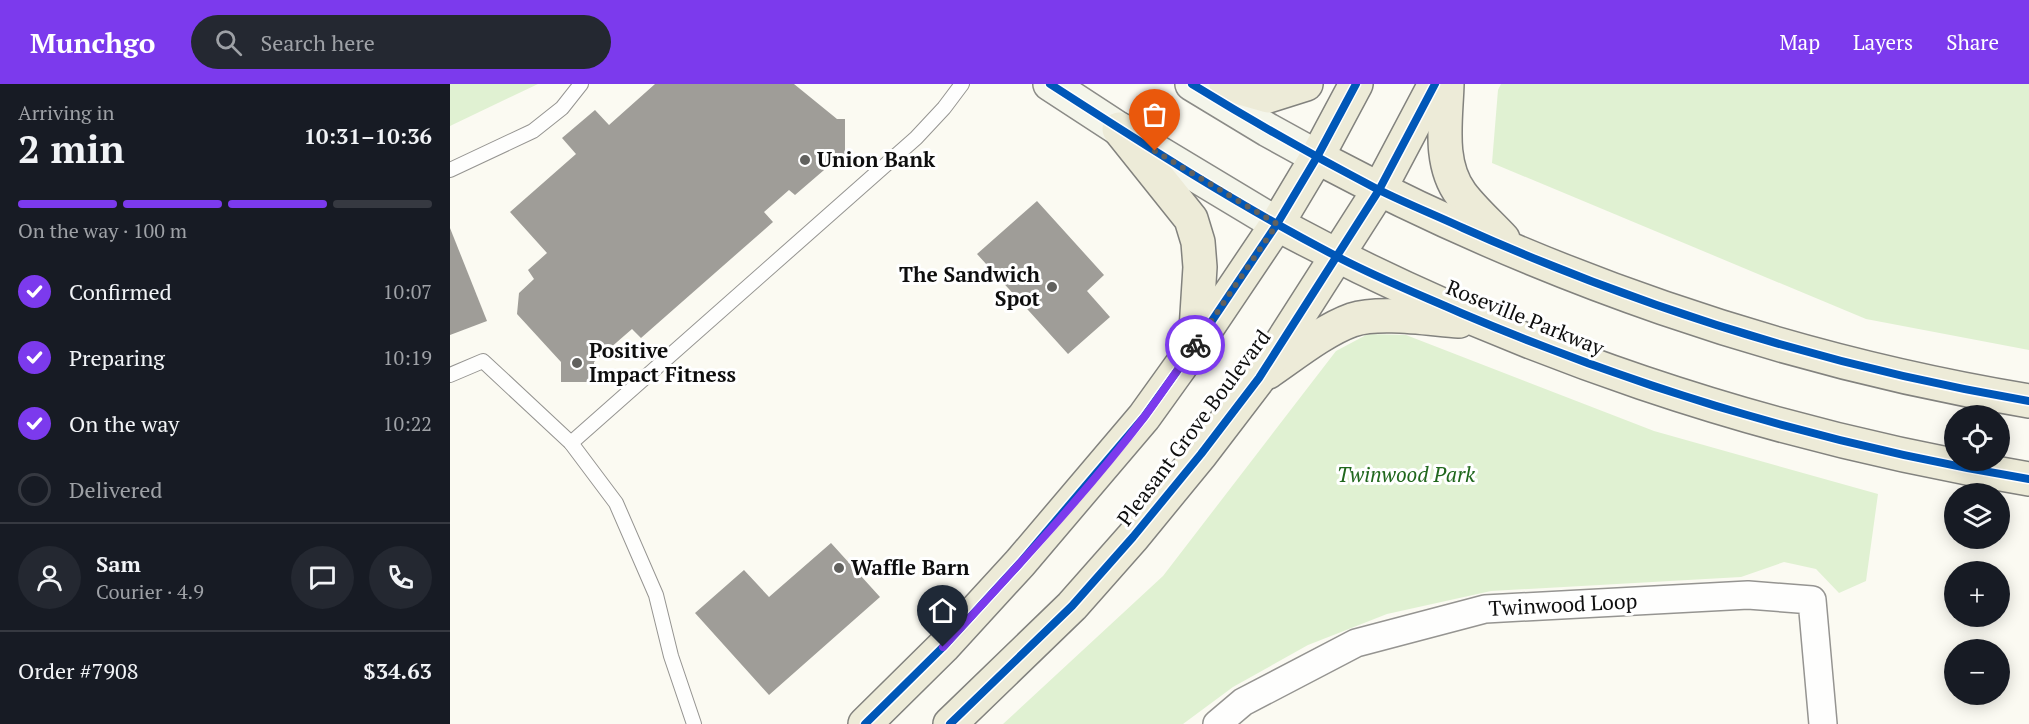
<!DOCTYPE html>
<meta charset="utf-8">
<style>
body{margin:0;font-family:"PT Serif",serif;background:#242831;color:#f1f3f6;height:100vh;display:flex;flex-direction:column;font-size:22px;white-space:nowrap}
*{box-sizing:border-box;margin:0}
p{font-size:20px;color:#9ea1a6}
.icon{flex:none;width:33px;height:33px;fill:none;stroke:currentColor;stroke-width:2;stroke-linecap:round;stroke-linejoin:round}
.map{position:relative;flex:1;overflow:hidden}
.side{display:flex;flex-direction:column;background:#171b24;width:450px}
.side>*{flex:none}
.controls{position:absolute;left:1494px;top:321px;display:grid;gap:12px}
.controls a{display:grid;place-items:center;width:66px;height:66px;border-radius:50%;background:#171b24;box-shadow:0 3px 15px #0003;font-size:30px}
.pin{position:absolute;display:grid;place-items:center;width:51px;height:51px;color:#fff;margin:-62px -26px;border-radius:50% 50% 50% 0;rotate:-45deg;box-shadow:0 0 6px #0007}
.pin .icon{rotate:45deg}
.courier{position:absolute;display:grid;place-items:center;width:60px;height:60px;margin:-30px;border:4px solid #7c3aed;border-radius:50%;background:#fff;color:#222;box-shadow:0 2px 8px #0007}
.summary em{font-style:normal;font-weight:700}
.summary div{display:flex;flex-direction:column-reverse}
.summary{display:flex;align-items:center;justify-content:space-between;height:102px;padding:0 18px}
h1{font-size:39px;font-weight:700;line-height:45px}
.bar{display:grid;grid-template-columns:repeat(4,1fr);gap:9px 6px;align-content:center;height:72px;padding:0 18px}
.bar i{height:8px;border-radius:4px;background:#363941}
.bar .active{background:#7c3aed}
.bar p{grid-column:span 4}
.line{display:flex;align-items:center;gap:15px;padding:0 18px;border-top:2px solid #363941}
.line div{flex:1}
.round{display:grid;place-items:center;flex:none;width:63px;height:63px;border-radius:32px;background:#242831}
ol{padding:0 18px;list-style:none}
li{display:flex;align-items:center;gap:18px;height:66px}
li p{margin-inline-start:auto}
li .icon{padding:6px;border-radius:50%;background:#7c3aed;color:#fff;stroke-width:4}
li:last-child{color:#9ea1a6}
li i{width:33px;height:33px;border:3px solid #363941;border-radius:50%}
header{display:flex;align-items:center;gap:36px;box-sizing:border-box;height:84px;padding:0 30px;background:#7c3aed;color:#fff}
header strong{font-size:28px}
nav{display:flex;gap:33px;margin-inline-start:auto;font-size:21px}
.search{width:420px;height:54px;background:#242831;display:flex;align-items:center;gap:15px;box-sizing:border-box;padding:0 21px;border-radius:33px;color:#9ea1a6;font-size:22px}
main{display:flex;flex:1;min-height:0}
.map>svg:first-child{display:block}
.green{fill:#e0f1d2}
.building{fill:#9f9d98}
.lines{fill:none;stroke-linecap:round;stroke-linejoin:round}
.service-casing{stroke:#959491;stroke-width:16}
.minor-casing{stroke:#959491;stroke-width:30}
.secondary-casing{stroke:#8b8b87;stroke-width:36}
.primary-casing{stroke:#82827e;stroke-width:36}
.service{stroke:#fefefd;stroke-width:14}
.minor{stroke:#fefefd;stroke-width:27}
.secondary{stroke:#f4f5ea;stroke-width:33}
.primary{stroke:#edebd8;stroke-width:33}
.cycleway-casing{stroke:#fff;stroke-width:11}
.cycleway{stroke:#0057b8;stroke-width:8}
.done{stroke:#61615e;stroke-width:6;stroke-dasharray:0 10.8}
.route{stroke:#7c3aed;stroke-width:8}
.poi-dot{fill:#61615e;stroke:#fff;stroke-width:2}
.labels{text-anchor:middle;stroke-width:6;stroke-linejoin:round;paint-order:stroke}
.poi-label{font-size:21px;font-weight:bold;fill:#0e0e0e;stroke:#fff;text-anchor:start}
.street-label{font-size:21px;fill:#0e0e0e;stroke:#fff}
.park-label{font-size:21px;font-style:italic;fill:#20671d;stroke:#fff}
</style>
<header>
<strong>Munchgo</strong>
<div class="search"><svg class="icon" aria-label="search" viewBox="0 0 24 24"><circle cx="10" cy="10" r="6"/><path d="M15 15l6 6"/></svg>Search here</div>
<nav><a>Map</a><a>Layers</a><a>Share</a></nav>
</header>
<main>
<section class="side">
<div class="summary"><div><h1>2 min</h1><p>Arriving in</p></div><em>10:31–10:36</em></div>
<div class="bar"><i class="active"></i><i class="active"></i><i class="active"></i><i></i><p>On the way · 100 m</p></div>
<ol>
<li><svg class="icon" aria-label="check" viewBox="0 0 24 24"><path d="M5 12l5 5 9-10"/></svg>Confirmed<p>10:07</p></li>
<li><svg class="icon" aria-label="check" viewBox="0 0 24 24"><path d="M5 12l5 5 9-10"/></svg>Preparing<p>10:19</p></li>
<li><svg class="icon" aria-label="check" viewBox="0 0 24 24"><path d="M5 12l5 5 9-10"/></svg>On the way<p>10:22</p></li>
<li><i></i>Delivered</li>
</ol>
<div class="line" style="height:108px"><a class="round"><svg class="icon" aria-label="person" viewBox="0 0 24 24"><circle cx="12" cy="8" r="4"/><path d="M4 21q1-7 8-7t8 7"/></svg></a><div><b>Sam</b><p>Courier · 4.9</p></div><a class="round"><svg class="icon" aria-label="chat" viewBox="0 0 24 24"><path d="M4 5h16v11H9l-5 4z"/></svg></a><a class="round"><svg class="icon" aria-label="phone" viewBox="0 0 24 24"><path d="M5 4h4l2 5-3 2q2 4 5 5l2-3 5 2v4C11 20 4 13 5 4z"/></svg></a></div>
<div class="line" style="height:78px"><div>Order #7908</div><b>$34.63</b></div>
</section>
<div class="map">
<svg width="1579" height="640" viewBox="0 0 1579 640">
<rect width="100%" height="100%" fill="#fbfaf2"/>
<!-- green -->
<g class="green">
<path d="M0,0H88L0,42Z"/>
<path d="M1051,0H1579V266L1416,235L1042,79L1048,6Z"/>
<path d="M918,250L956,251L1204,347L1428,410L1416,497L1389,509L1366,485L1334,478L1291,493L1041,507L937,530L858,561L783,603L733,640H553L713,492L886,267Z"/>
</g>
<!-- building -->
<g class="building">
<path d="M205,0H344L387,35H395V73L388,74L345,111L339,106L314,128L323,138L191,254L182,245L144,278V298H111V278L67,230L69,209L84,195L78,186L97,169L60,128L126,70L112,54L145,26L159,41Z"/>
<path d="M587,117L654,191L637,207L660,233L618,270L527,170Z"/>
<path d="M0,144L37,237L0,251Z"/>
<path d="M381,459L430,513L319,611L245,529L294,486L319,513Z"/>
</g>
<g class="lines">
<defs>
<g id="service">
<path d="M0,86L83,47L112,24L131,0"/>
<path d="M0,291L33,277L121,359L166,419L206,511L221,572L244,640"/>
<path d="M121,359L466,54L494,24L512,0"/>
</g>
<path id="minor" d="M767,640L793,618L906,559L1035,525L1298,511L1362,516L1373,640"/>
<g id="secondary">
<path d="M600,0L669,45L827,140"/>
<path d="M742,0L818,46L867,73"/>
</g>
<g id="primary">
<path d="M776,0L818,12L856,0"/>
<path d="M997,0C996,36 988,79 1011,110C1023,126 1039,140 1053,155"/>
<path d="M669,45L741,135L748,158L750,183L745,262"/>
<path d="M867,73C1089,191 1331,276 1579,317"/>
<path d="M827,140C1060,266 1317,352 1579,395"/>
<path d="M818,288C843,271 874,246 902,236C930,227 979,235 1009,237"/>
<path d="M415,640L493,563L570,479L694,333L745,262L827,140L867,73L906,0"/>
<path d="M500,640L622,522L683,453L751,370L809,294L929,106L985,0"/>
</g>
</defs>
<!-- service casing -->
<use href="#service" class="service-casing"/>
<!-- minor casing -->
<use href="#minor" class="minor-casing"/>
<!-- secondary casing -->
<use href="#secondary" class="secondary-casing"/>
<!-- primary casing -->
<use href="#primary" class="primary-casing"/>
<!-- service -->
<use href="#service" class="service"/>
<!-- minor -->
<use href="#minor" class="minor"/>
<!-- secondary -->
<use href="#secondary" class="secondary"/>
<!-- primary -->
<use href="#primary" class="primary"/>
<defs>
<g id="cycleway">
<path d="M600,0C693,60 786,120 884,171C925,193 968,210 1011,229C1192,306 1384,363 1579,395"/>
<path d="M742,0C802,37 864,72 927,105C955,119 985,131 1013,144C1194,225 1384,284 1579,317"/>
<path d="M415,640L493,563L570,479L694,333L745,262L827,140L867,73L906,0"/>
<path d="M500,640L622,522L683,453L751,370L809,294L929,106L985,0"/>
</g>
</defs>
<!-- cycleway casing -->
<use href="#cycleway" class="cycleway-casing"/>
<!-- cycleway -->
<use href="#cycleway" class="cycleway"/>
</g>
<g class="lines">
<!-- done -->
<path class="done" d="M705,67L827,140L745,261"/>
<!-- route -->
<path class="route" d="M493,563C562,488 633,413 695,332C712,309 728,285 745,261"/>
</g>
<!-- markers -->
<g class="poi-dot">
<circle cx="355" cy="76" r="6"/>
<circle cx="602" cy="203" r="6"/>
<circle cx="127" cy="279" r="6"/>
<circle cx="389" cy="484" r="6"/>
</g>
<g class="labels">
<!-- poi labels -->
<g class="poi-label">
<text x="367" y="83">Union Bank</text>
<text x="590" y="198" text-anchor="end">The Sandwich<tspan x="590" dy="24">Spot</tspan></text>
<text x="139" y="274">Positive<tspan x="139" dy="24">Impact Fitness</tspan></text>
<text x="401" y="491">Waffle Barn</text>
</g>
<!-- street labels -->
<g class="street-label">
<text transform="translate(1075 234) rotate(22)" y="7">Roseville Parkway</text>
<text transform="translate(744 344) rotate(-53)" y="7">Pleasant Grove Boulevard</text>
<text transform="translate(1113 521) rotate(-3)" y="7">Twinwood Loop</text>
</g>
<!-- park labels -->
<g class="park-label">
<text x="956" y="398">Twinwood Park</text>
</g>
</g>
</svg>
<div class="controls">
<a><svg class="icon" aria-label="locate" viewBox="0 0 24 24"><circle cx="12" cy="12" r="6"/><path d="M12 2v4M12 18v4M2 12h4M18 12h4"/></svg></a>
<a><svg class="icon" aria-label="layers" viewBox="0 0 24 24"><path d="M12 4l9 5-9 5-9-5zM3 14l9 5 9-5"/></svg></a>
<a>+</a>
<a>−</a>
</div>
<div class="pin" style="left:705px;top:67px;background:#ea580c"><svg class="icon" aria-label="bag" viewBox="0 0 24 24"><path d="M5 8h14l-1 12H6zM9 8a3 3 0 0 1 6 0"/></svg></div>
<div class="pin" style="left:493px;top:563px;background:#1f2937"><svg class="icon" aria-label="home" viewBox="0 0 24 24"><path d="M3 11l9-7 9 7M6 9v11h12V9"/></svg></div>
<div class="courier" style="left:745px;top:261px"><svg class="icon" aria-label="bike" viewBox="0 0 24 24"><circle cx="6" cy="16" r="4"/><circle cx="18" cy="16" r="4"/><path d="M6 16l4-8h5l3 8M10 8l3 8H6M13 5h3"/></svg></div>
</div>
</main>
